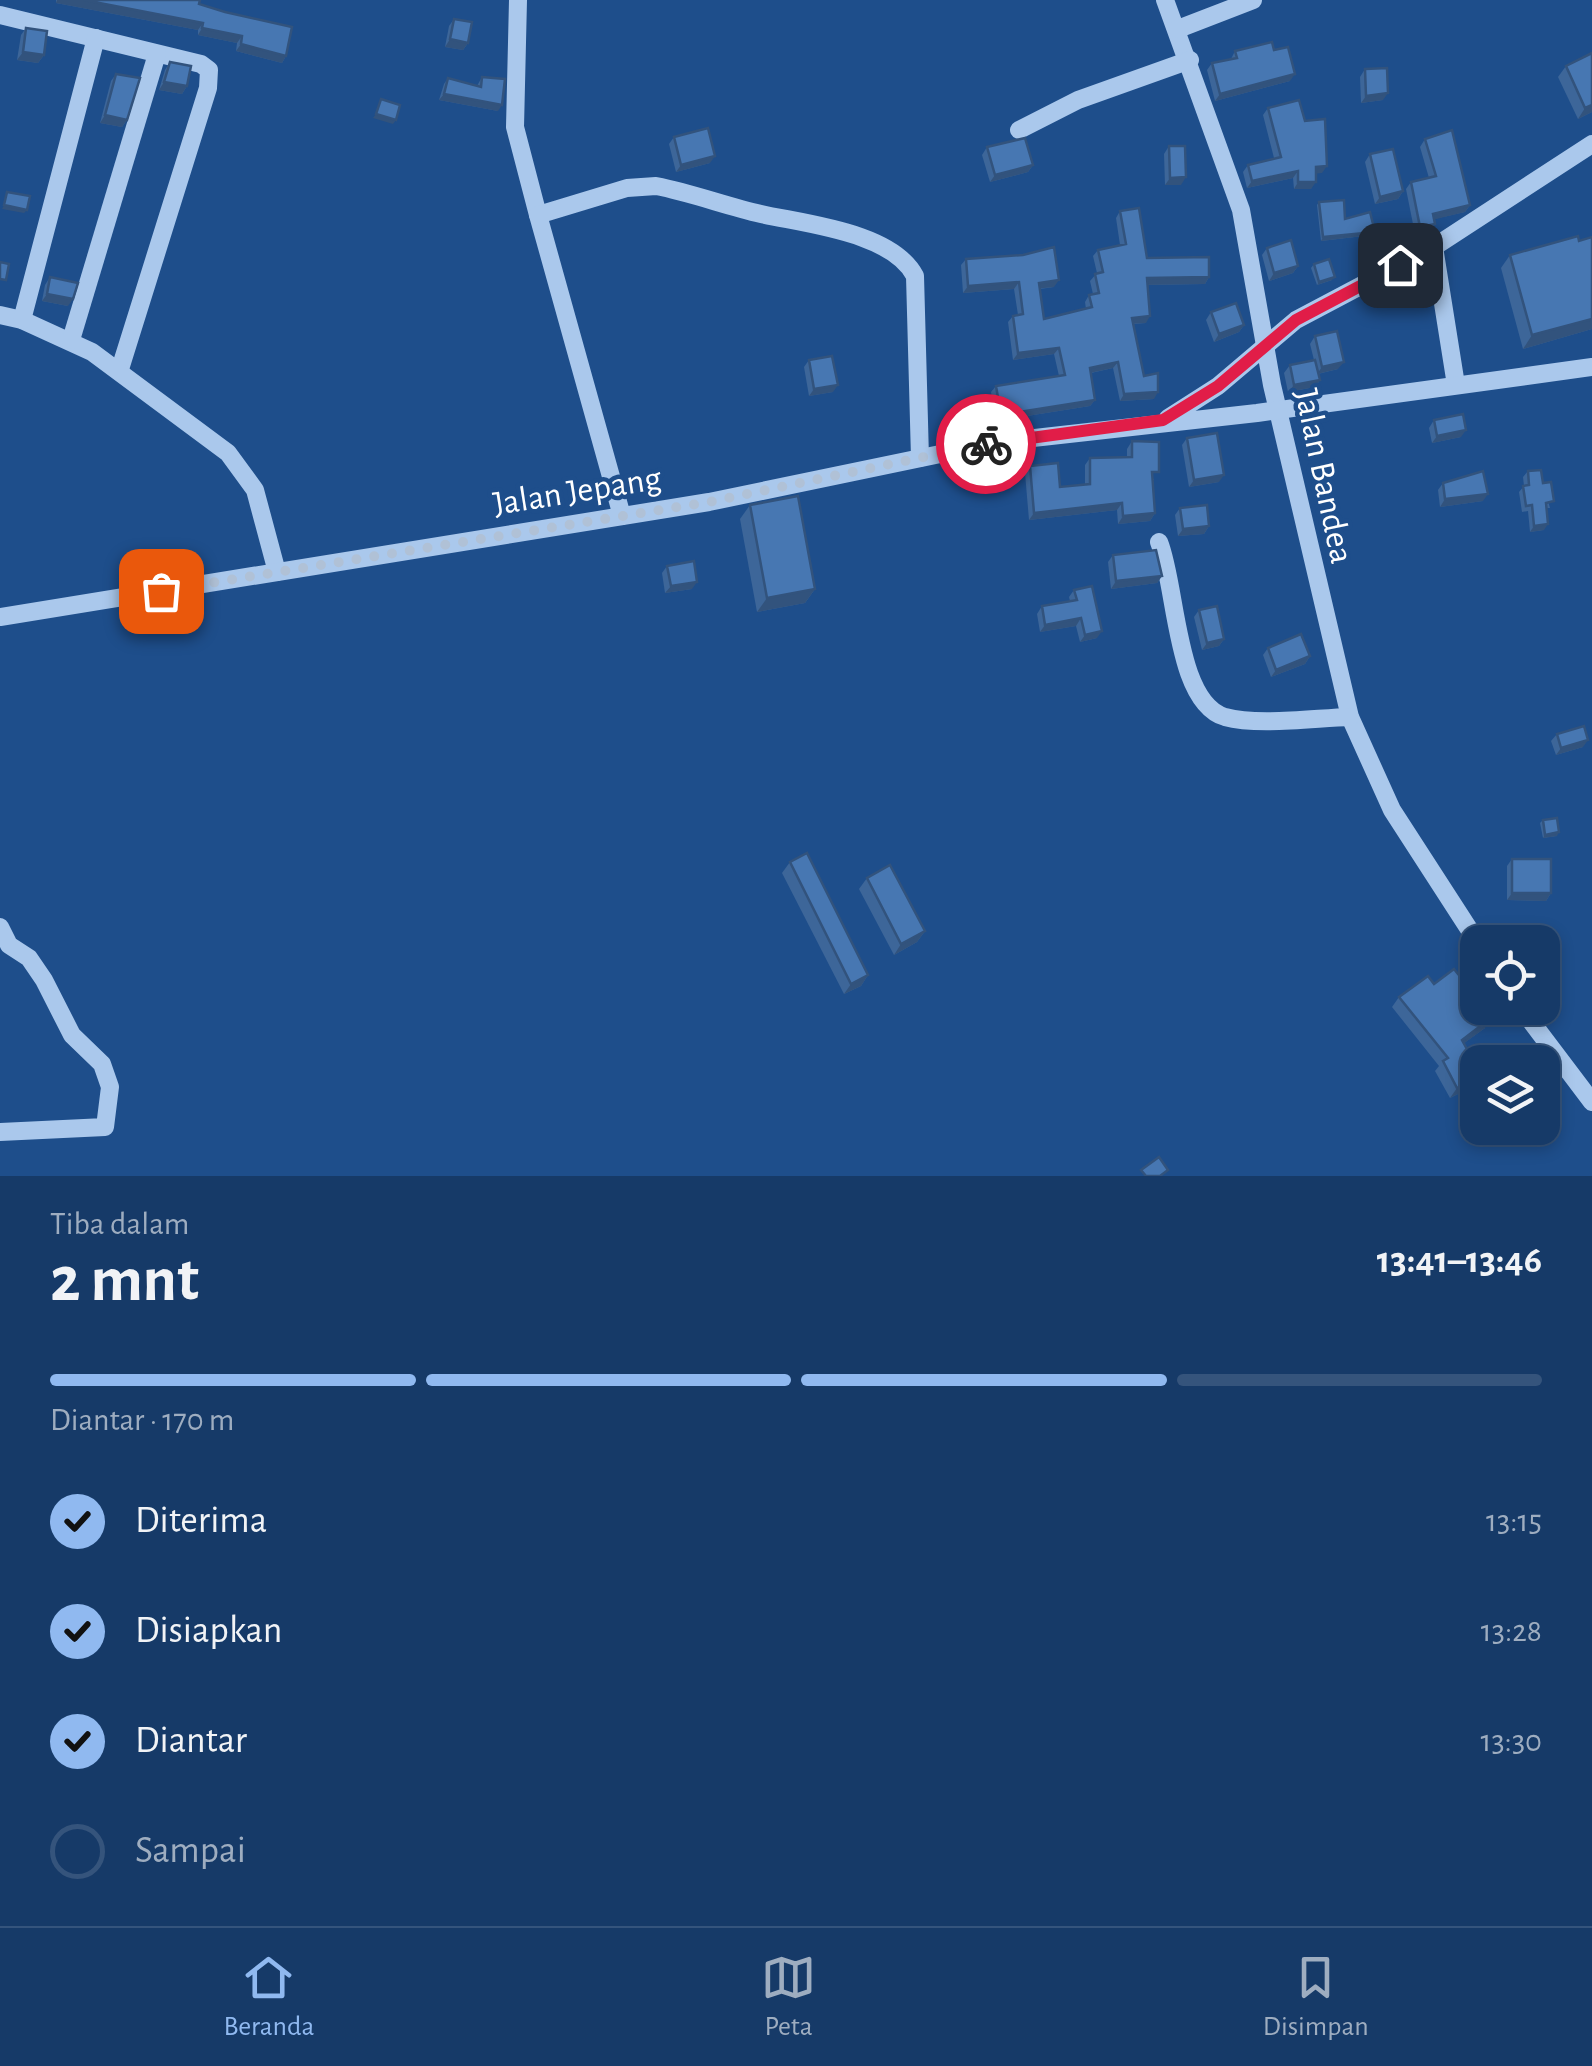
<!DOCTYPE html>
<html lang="id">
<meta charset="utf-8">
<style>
body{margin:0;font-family:"Alegreya Sans",sans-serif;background:#1f416e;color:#f1f3f6;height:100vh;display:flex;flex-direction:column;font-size:38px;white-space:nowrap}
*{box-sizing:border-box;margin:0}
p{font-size:32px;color:#9eadc0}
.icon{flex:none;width:55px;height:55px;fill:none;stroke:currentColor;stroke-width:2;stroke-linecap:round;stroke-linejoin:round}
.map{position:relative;height:1176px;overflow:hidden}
.sheet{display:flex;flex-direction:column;background:#163a68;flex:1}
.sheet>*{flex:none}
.tools{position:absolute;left:1460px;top:925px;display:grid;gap:20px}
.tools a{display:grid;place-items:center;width:100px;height:100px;border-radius:20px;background:#163a68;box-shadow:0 5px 15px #0003,0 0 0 2px #35547c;font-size:50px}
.pin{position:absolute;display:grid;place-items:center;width:85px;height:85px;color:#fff;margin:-42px;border-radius:20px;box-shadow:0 5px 15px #0006}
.courier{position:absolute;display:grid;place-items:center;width:100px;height:100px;margin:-50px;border:8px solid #e11d48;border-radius:50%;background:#fff;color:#222;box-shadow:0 2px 12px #0007}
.headline em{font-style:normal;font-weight:700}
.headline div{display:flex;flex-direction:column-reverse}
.headline{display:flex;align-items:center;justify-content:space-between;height:170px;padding:0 50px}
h1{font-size:65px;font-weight:700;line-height:75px}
.bar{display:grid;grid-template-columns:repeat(4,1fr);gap:15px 10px;align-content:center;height:120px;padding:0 50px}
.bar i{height:12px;border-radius:8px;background:#35547c}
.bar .on{background:#90b9f0}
.bar p{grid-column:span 4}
ol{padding:0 50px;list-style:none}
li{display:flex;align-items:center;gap:30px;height:110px}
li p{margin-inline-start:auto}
li .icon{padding:10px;border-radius:50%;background:#90b9f0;color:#111;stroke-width:4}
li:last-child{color:#9eadc0}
li i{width:55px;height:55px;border:5px solid #35547c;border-radius:50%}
.tab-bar{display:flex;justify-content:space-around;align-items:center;height:140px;border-top:2px solid #35547c;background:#163a68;font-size:28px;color:#9eadc0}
.tab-bar a{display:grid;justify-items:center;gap:5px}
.tab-bar .on{color:#90b9f0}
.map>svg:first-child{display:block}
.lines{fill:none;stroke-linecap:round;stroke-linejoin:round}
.minor{stroke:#aac8ec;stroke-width:18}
.wall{fill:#3d6699}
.shaded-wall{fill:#32537d}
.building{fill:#4777b2;stroke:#32537d;stroke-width:2.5}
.done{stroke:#b0c1d6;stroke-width:10;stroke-dasharray:0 18}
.route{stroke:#e11d48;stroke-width:12}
.labels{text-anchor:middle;stroke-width:9;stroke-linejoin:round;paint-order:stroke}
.street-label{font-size:35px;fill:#fff;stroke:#1e4e8b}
</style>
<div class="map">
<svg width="1592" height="1176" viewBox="0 0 1592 1176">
<rect width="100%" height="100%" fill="#1e4e8b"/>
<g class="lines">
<!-- minor -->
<g class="minor">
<path d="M518,0L515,127L538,215"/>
<path d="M1165,0L1241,210L1272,385L1350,717L1392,810L1478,943"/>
<path d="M0,15L201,64L209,70L208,88L120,369"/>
<path d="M1178,29L1253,0"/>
<path d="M1019,130L1078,100L1190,60"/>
<path d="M1434,247L1456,385"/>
<path d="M0,315L22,320L92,352L228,453L255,490L277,572"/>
<path d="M22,320L96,38"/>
<path d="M71,340L157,54"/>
<path d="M1168,418L1218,386L1296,320L1434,247L1592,144"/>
<path d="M622,516L538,215L627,188L656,186C692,193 726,206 761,214C805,224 892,232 915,276L920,458"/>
<path d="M1159,542C1177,586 1175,702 1225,717C1258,726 1315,718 1350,717"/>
<path d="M0,617L709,502L998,442L1257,413L1592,367"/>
<path d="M0,927L9,945L29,958L44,980L72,1035L102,1064L110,1087L105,1127L0,1132"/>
<path d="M1521,1008L1592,1102"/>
</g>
</g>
<!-- wall -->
<g class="wall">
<path d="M56,0H200L199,4L286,56L282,63L236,51L237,43L198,35V30L56,3Z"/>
<path d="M454,19L468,43L463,50L445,47L449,26Z"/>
<path d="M26,28L44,55L38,63L17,60L21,35Z"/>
<path d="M1274,50L1290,81L1215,101L1207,70L1212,63L1231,59L1235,51Z"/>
<path d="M1592,53V112L1578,119L1558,77L1566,66Z"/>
<path d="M170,62L187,86L182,94L159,90L165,70Z"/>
<path d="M1365,69L1383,100L1361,103L1360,77Z"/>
<path d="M116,74L127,120L122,127L100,123L111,81Z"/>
<path d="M482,77L498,111L439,100L444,84L448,78L477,86Z"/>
<path d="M1268,108L1305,121L1322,173H1316L1311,189H1294L1293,178L1247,188L1243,172L1248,165L1274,158L1263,115Z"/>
<path d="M674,137L710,163L676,172L669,144Z"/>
<path d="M1425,139L1470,205L1465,212L1434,219L1430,231L1415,234L1406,189L1411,182L1429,178L1420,147Z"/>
<path d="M1169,146L1181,185H1165L1164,154Z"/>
<path d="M987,147L1033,165L1028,172L990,182L982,155Z"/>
<path d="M1370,154L1403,191L1398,199L1375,204L1365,162Z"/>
<path d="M1319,202L1345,219L1375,232L1372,235L1321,241L1317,205Z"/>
<path d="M1120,211L1147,258L1209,277L1205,284L1148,285L1146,323L1134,324L1144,376L1154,399L1120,401L1113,368L1091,373L1095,400L1090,406L996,421L991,392L996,386L1059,376L1054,354L1013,360L1008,322L1013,316L1018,315L1014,289L963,293L961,265L966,259L1054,287L1040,289L1044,319L1086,309L1085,302L1089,295L1093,294L1090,281L1097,273L1093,256L1098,250L1120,245L1116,218Z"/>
<path d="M1579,241L1592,329L1523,349L1501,268L1510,255Z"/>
<path d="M1267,248L1298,266L1293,273L1269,281L1262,255Z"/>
<path d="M1314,264L1332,280L1317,285L1311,268Z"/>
<path d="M50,277L68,306L42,301L45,285Z"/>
<path d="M1211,312L1244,325L1239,332L1214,342L1206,320Z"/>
<path d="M1315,336L1338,369L1318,374L1320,380L1315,387L1288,392L1284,373L1290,365L1314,360L1310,344Z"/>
<path d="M809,360L833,392L809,396L804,367Z"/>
<path d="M1434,420L1461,437L1432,443L1429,428Z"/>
<path d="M1187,438L1219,482L1189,487L1182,445Z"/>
<path d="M1132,441L1154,480H1152L1155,513L1150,521L1118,524L1117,510L1029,520L1025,473L1030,466L1060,487L1085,485V465L1090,458L1127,457V449Z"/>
<path d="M1528,471L1543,483L1550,508H1546L1544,530L1530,532L1528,511L1522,512L1519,492L1524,486L1523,477Z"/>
<path d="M1443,483L1483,501L1440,507L1438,490Z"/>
<path d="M750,505L815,589L805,603L757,612L740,519Z"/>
<path d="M1180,508L1209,526L1204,534L1178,536L1175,515Z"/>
<path d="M1113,555L1162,576L1157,583L1111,589L1108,562Z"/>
<path d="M667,566L692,589L665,593L662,573Z"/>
<path d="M1074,590L1097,638L1080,642L1076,626L1040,632L1037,614L1042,606L1070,601L1069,597Z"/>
<path d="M1199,610L1224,639L1219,646L1202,650L1194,617Z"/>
<path d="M1268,648L1310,656L1305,664L1271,677L1263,655Z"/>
<path d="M1557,734L1583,747L1556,755L1551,741Z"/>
<path d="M1543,820L1557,836L1543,838L1540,823Z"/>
<path d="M1512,859L1551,893L1546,901L1507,900V866Z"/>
<path d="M790,862L868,975L861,986L844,994L782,873Z"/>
<path d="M867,878L925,931L917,942L894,955L859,889Z"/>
<path d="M1434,984L1485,1028L1464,1043L1474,1086L1450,1098L1435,1071L1439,1066L1392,1007L1399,997Z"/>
</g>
<!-- shaded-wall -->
<g class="shaded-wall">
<path d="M57,0H84L203,23L198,30L56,3Z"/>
<path d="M202,28L242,36L237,43L198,35Z"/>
<path d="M450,39L468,43L463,50L445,47Z"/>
<path d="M241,44L286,56L282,63L236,51Z"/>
<path d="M23,52L44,55L38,63L17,60Z"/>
<path d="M1295,74L1290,81L1215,101L1220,94Z"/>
<path d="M164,82L187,86L182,94L159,90Z"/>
<path d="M1388,93L1383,100L1361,103L1366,96Z"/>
<path d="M444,94L502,105L498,111L439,100Z"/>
<path d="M1592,105V112L1578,119L1585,108Z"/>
<path d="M376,114L396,120L393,124L373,118Z"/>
<path d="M105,115L127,120L122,127L100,123Z"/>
<path d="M715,156L710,163L676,172L681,165Z"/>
<path d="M1033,165L1028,172L990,182L995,175Z"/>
<path d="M1327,166L1322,173L1311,174L1316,167Z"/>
<path d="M1298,171L1293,178L1247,188L1252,181Z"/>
<path d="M1186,177L1181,185H1165L1170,178Z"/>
<path d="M1298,182H1316L1311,189H1294Z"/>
<path d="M1403,191L1398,199L1375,204L1380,197Z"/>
<path d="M4,205L27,210L24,213L2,209Z"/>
<path d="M1470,205L1465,212L1428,221L1433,214Z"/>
<path d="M1435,224L1430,231L1415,234L1420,227Z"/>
<path d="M1375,232L1372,235L1321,241L1323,237Z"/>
<path d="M1298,266L1293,273L1269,281L1274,273Z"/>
<path d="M1209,277L1205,284L1142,285L1147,278Z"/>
<path d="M1335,277L1332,280L1317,285L1319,282Z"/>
<path d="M1059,280L1054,287L1034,289L1039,283Z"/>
<path d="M1019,282L1014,289L963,293L968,286Z"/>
<path d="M47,294L73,299L68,306L42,301Z"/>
<path d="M1150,316L1146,323L1128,324L1132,318Z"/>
<path d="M1592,319V329L1523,349L1532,335Z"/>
<path d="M1244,325L1239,332L1214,342L1219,334Z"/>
<path d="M1059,348L1054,354L1013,360L1018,353Z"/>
<path d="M1118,362L1113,368L1085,374L1090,368Z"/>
<path d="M1344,362L1338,369L1317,374L1322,367Z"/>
<path d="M1320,380L1315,387L1288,392L1294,385Z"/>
<path d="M838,385L833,392L809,396L814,389Z"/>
<path d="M1158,392L1154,399L1120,401L1124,394Z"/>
<path d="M1095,400L1090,406L996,421L1001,415Z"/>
<path d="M1466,430L1461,437L1432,443L1437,436Z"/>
<path d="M1224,475L1219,482L1189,487L1194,480Z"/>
<path d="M1488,494L1483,501L1440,507L1445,499Z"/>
<path d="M1122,503L1117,510L1029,520L1034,513Z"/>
<path d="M1155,513L1150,521L1118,524L1123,516Z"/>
<path d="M1548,524L1544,530L1530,532L1534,526Z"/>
<path d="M1209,526L1204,534L1178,536L1183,529Z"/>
<path d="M1162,576L1157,583L1111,589L1116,581Z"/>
<path d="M697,582L692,589L665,593L671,586Z"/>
<path d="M815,589L805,603L757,612L767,598Z"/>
<path d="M1081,618L1076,626L1040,632L1045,625Z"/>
<path d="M1102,631L1097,638L1080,642L1085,635Z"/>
<path d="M1224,639L1219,646L1202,650L1207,643Z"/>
<path d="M1310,656L1305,664L1271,677L1276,670Z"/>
<path d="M1588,740L1583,747L1556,755L1561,748Z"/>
<path d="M1559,832L1557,836L1543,838L1545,835Z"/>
<path d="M1512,893H1551L1546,901L1507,900Z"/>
<path d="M925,931L917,942L894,955L901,944Z"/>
<path d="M868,975L861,986L844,994L851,984Z"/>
<path d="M1492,1017L1485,1028L1455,1050L1462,1040Z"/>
<path d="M1478,1077L1474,1086L1450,1098L1457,1088Z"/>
</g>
<!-- building -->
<g class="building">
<path d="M84,0H200L199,4L225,12L292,27L286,56L241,44L242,36L202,28L203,23Z"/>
<path d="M454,19L472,22L468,43L450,39Z"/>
<path d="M26,28L47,31L44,55L23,52Z"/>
<path d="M1272,42L1274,50L1288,47L1295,74L1220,94L1212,63L1237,58L1235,51Z"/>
<path d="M1592,53V105L1585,108L1566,66Z"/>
<path d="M170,62L191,66L187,86L164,82Z"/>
<path d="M1387,68L1388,93L1366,96L1365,69Z"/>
<path d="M116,74L140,78L127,120L105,115Z"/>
<path d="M482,77L505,79L502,105L444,94L448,78L481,87Z"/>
<path d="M381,99L400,105L396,120L376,114Z"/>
<path d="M1299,100L1305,121L1325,119L1327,166L1316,167V182H1298V171L1252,181L1248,165L1281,157L1268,108Z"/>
<path d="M708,128L715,156L681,165L674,137Z"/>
<path d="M1452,130L1470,205L1433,214L1435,224L1420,227L1411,182L1436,176L1425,139Z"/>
<path d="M1025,138L1033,165L995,175L987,147Z"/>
<path d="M1169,146H1185L1186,177L1170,178Z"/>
<path d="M1393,149L1403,191L1380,197L1370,154Z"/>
<path d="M7,192L30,196L27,210L4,205Z"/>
<path d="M1344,200L1345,219L1370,212L1375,232L1323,237L1319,202Z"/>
<path d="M1139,208L1147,258L1209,257V277L1147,278L1150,316L1132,318L1144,376L1158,373V392L1124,394L1118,362L1090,368L1095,400L1001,415L996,386L1065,375L1059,348L1018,353L1013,316L1023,314L1019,282L968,286L966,259L1023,255L1054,247L1059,280L1039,283L1044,319L1092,307L1089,295L1099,293L1095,274L1103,272L1098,250L1126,244L1120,211Z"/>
<path d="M1578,236L1579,241L1592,237V319L1532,335L1510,255Z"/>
<path d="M1291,240L1298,266L1274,273L1267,248Z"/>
<path d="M1329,259L1335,277L1319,282L1314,264Z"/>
<path d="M0,262L9,264L6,280L0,279Z"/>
<path d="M50,277L78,283L73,299L47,294Z"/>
<path d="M1236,303L1244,325L1219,334L1211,312Z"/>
<path d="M1337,331L1344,362L1322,367L1315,336Z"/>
<path d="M832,356L838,385L814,389L809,360Z"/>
<path d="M1315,360L1320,380L1294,385L1290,365Z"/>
<path d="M1463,414L1466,430L1437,436L1434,420Z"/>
<path d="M1217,433L1224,475L1194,480L1187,438Z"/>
<path d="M1132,441L1159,442V472H1152L1155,513L1123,516L1122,503L1034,513L1030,466L1058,463L1060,487L1090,484V458L1132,457Z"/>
<path d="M1541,470L1543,483L1551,482L1554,501L1546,503L1548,524L1534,526L1532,505L1526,506L1523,486L1529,485L1528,471Z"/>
<path d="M1483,471L1488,494L1445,499L1443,483Z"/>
<path d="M798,496L815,589L767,598L750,505Z"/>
<path d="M1207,505L1209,526L1183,529L1180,508Z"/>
<path d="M1156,550L1162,576L1116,581L1113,555Z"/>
<path d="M694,561L697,582L671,586L667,566Z"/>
<path d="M1092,586L1102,631L1085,635L1081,618L1045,625L1042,606L1077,600L1074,590Z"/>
<path d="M1217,606L1224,639L1207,643L1199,610Z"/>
<path d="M1301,634L1310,656L1276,670L1268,648Z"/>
<path d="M1584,726L1588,740L1561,748L1557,734Z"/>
<path d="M1557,818L1559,832L1545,835L1543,820Z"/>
<path d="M807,853L868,975L851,984L790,862Z"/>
<rect x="1512" y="859" width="39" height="34"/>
<path d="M890,865L925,931L901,944L867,878Z"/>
<path d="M1454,969L1478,999V1008H1484L1492,1017L1462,1040L1478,1069V1077L1457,1088L1443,1061L1448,1058L1399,997L1428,976L1434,984Z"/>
<path d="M1159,1157L1168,1170L1160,1176H1146L1141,1170Z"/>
</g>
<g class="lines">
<!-- done -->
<path class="done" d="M161,591L709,502L986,444"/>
<!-- route -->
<path class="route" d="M986,444L1163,420L1218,386L1296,320L1400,265"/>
</g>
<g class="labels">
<!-- street labels -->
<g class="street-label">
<text transform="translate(1325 476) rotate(78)" y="12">Jalan Bandea</text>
<text transform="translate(577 490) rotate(-9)" y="12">Jalan Jepang</text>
</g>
</g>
</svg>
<div class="tools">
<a><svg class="icon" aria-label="locate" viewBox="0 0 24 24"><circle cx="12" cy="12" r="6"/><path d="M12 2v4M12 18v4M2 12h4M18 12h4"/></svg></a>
<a><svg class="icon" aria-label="layers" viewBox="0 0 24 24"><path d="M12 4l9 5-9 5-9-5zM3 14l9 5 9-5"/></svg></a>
</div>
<div class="pin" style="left:161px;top:591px;background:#ea580c"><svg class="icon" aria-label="bag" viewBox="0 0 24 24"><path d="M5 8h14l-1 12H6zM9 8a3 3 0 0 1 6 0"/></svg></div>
<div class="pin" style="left:1400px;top:265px;background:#1f2937"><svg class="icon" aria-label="home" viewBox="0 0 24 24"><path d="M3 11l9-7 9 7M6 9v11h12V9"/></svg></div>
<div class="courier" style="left:986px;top:444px"><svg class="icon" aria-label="bike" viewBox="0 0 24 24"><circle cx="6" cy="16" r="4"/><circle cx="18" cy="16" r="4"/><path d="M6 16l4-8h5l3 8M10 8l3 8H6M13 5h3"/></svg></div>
</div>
<section class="sheet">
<div class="headline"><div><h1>2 mnt</h1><p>Tiba dalam</p></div><em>13:41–13:46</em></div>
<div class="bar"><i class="on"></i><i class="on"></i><i class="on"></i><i></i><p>Diantar · 170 m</p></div>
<ol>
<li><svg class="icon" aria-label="check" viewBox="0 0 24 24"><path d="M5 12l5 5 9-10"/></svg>Diterima<p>13:15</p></li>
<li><svg class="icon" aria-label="check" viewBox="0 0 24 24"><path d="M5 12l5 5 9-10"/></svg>Disiapkan<p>13:28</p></li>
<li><svg class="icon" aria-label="check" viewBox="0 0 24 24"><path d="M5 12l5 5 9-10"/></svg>Diantar<p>13:30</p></li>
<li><i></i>Sampai</li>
</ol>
</section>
<nav class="tab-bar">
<a class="on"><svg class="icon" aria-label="home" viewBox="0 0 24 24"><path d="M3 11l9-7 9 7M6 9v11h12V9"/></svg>Beranda</a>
<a><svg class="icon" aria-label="map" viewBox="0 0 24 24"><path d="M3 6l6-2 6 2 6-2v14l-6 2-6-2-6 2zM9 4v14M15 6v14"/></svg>Peta</a>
<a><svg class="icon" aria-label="saved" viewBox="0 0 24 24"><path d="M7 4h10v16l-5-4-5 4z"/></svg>Disimpan</a>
</nav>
